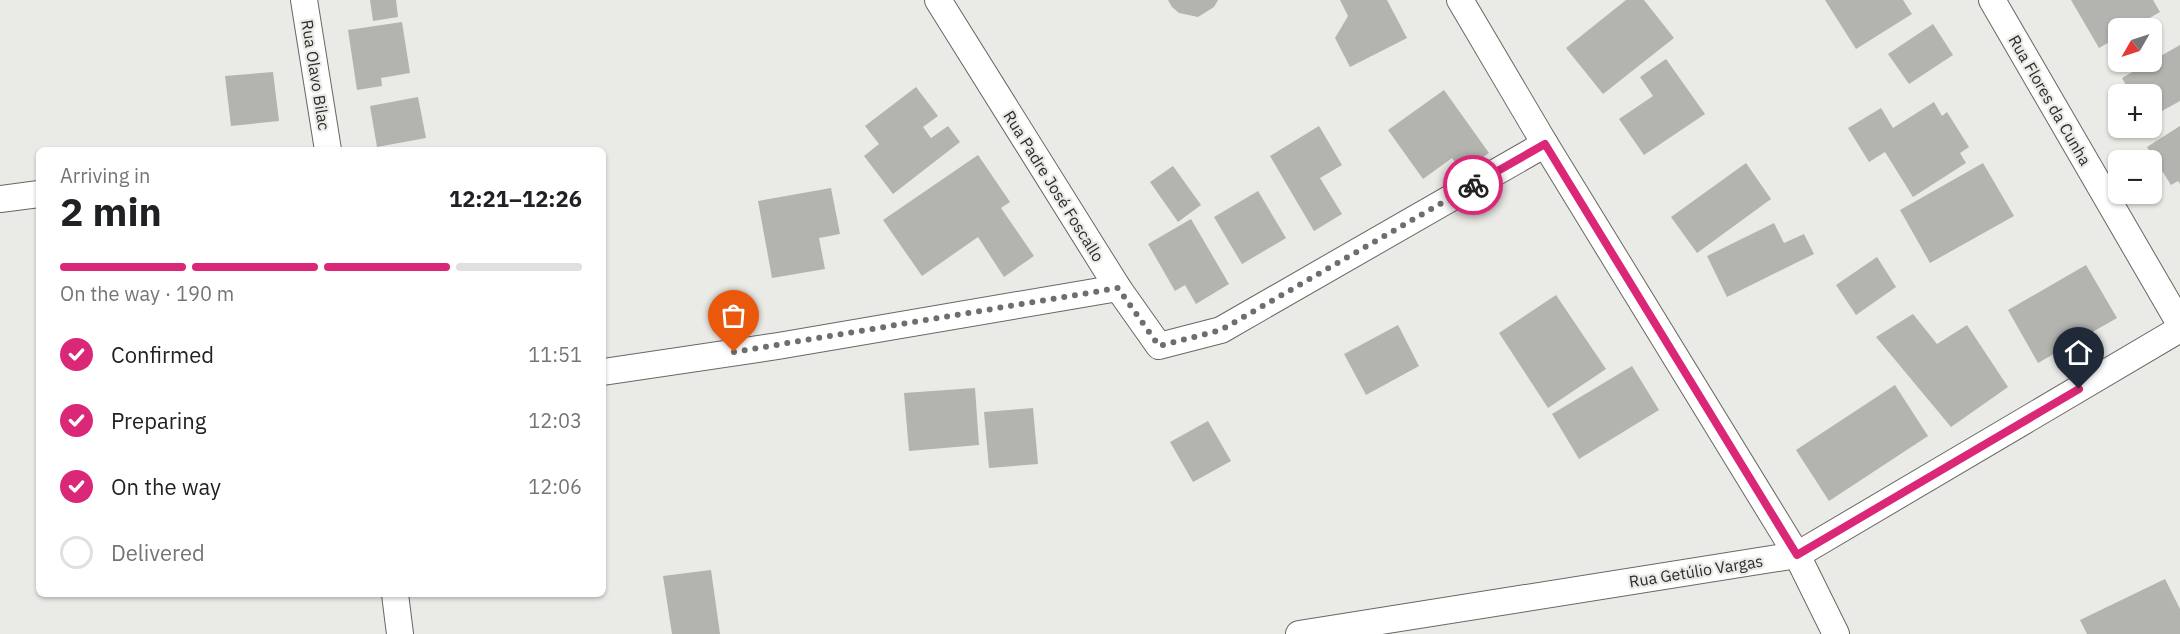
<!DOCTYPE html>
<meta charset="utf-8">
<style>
body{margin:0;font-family:"IBM Plex Sans",sans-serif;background:#f6f6f6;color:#202124;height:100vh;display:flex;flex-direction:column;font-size:22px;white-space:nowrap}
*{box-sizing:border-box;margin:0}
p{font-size:20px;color:#757577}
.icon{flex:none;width:33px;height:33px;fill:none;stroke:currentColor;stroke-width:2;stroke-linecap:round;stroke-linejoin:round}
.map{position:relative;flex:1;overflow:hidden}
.drawer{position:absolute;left:36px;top:147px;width:570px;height:450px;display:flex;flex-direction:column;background:#fff;border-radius:9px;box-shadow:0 2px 4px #0004}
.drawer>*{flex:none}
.needle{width:39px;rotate:231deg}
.buttons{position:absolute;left:2108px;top:18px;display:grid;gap:12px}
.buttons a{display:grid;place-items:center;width:54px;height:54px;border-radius:9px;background:#fff;box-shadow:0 2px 4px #0004;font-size:30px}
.pin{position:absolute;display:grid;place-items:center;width:51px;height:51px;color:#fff;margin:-62px -26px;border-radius:50% 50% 50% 0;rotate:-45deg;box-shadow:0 0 6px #0007}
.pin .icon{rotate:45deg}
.courier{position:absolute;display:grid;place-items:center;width:60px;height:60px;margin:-30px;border:4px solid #db2777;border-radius:50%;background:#fff;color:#222;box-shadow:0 2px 8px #0007}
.headline em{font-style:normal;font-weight:800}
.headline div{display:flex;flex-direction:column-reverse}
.headline{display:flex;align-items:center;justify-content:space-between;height:102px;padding:0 24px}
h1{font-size:39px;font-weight:800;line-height:45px}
.bar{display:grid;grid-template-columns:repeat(4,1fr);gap:9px 6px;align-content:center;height:72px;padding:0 24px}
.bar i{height:8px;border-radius:4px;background:#e0e0e0}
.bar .active{background:#db2777}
.bar p{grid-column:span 4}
ol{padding:0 24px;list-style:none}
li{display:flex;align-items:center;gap:18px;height:66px}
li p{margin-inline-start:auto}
li .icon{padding:6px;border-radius:50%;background:#db2777;color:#fff;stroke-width:4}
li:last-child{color:#757577}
li i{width:33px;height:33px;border:3px solid #e0e0e0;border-radius:50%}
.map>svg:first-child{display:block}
.building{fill:#b3b4b0}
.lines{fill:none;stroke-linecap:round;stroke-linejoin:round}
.minor-casing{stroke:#676864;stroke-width:28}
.minor{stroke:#fff;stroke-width:26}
.done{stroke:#6e6e6c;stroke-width:6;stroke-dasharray:0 10.8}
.route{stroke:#db2777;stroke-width:8}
.labels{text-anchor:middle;stroke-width:4.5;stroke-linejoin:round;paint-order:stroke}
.street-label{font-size:16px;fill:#2b2c2a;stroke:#eaeae6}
</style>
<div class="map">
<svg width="2180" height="634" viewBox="0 0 2180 634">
<rect width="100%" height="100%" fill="#eaeae6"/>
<!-- building -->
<g class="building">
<path d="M370,0H396L398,17L373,21Z"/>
<path d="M1168,0H1218L1214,7L1198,17L1179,13L1172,7Z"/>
<path d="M1340,0H1387L1407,38L1350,67L1335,38L1348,16Z"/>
<path d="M1626,0H1644L1674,38L1603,94L1566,48Z"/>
<path d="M1825,0H1903L1912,14L1856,49Z"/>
<path d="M2071,0H2153L2160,12L2132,28H2118V37L2099,48Z"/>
<path d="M402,22L410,73L381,78L382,86L357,90L348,30Z"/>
<path d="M1933,24L1953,55L1909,84L1888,54Z"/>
<path d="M2180,45V101L2151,117V94H2131L2122,78Z"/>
<path d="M1666,59L1705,114L1644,155L1619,119L1653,96L1640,77Z"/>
<path d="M273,72L279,121L231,126L225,76Z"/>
<path d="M916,87L938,116L923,127L931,138L948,126L960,142L893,194L864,156L879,144L865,126Z"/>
<path d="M1444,90L1489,153L1462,172L1452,158L1423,179L1388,130Z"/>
<path d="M418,97L426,138L377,147L370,106Z"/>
<path d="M1934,102L1942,116L1947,112L1969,147L1960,153L1966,163L1913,197L1885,152L1869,162L1848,128L1881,108L1893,128Z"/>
<path d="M1319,126L1342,165L1320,178L1342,214L1314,231L1270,156Z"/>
<path d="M2180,126V184L2178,181L2171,185L2147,147Z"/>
<path d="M978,155L1010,202L1001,208L1034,256L1004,277L978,237L922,276L883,220Z"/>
<path d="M1746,163L1771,199L1697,253L1671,217Z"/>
<path d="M1983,163L2014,216L1930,263L1900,210Z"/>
<path d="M1173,166L1201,205L1178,222L1150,182Z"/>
<path d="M831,188L840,234L819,238L825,269L772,278L758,201Z"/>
<path d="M1258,191L1286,238L1242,264L1214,217Z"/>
<path d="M1191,219L1229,284L1196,304L1185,285L1175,291L1148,244Z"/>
<path d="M1774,223L1784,243L1804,234L1814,254L1727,297L1707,256Z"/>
<path d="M1877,257L1896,287L1856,315L1836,285Z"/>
<path d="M2086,265L2117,318L2038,363L2008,310Z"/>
<path d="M1556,295L1606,369L1548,408L1499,333Z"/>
<path d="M1913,314L1937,344L1967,325L2008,387L1951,427L1876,337Z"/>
<path d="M1398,325L1419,366L1366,395L1344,354Z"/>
<path d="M1632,366L1659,410L1579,459L1552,414Z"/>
<path d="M1895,385L1928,436L1829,501L1796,450Z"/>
<path d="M975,388L979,445L909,451L904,393Z"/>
<path d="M1033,408L1038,464L989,468L984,412Z"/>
<path d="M1208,421L1231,461L1193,482L1170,442Z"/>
<path d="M711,570L720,634H672L663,576Z"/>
<path d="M2165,579L2180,609V634H2087L2080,620Z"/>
</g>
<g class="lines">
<defs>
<g id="minor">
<path d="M304,0L328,150"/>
<path d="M938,0L1118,288L1159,346L1221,330L1545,144"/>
<path d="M1460,0L1545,144L1797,555L1836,634"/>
<path d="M1992,0L2180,324"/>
<path d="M0,199L39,194"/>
<path d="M603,372L778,346L1118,288"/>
<path d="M395,594L400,634"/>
<path d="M1299,634L1797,555L2180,329"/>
</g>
</defs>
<!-- minor casing -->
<use href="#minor" class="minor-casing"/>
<!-- minor -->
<use href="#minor" class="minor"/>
</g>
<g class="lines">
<!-- done -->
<path class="done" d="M734,352L1118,288L1159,346L1221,330L1473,185"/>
<!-- route -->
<path class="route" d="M1473,185L1545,144L1797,555L2079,389"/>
</g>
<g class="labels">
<!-- street labels -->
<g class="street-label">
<text transform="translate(316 75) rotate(81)" y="6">Rua Olavo Bilac</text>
<text transform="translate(2050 100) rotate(60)" y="6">Rua Flores da Cunha</text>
<text transform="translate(1054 186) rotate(58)" y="6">Rua Padre José Foscallo</text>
<text transform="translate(1696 571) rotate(-9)" y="6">Rua Getúlio Vargas</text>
</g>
</g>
</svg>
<div class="buttons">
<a><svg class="needle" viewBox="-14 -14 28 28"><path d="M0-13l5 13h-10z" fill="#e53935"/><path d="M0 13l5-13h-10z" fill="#757577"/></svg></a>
<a>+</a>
<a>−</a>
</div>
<div class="pin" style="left:734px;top:352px;background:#ea580c"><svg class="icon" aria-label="bag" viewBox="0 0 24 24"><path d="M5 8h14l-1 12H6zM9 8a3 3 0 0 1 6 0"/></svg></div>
<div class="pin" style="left:2079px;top:389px;background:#1f2937"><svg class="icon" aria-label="home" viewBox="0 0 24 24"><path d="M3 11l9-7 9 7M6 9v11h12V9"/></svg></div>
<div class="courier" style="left:1473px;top:185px"><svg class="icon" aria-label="bike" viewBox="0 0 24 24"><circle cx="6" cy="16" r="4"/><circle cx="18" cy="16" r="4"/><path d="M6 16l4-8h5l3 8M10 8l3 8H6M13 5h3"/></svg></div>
<section class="drawer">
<div class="headline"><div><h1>2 min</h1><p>Arriving in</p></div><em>12:21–12:26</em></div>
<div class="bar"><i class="active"></i><i class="active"></i><i class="active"></i><i></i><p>On the way · 190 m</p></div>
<ol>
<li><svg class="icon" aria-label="check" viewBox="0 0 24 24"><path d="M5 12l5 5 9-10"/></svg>Confirmed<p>11:51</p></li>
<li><svg class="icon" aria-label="check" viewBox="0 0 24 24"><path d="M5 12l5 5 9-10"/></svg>Preparing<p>12:03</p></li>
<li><svg class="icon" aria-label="check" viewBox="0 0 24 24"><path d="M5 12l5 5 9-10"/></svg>On the way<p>12:06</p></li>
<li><i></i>Delivered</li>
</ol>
</section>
</div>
